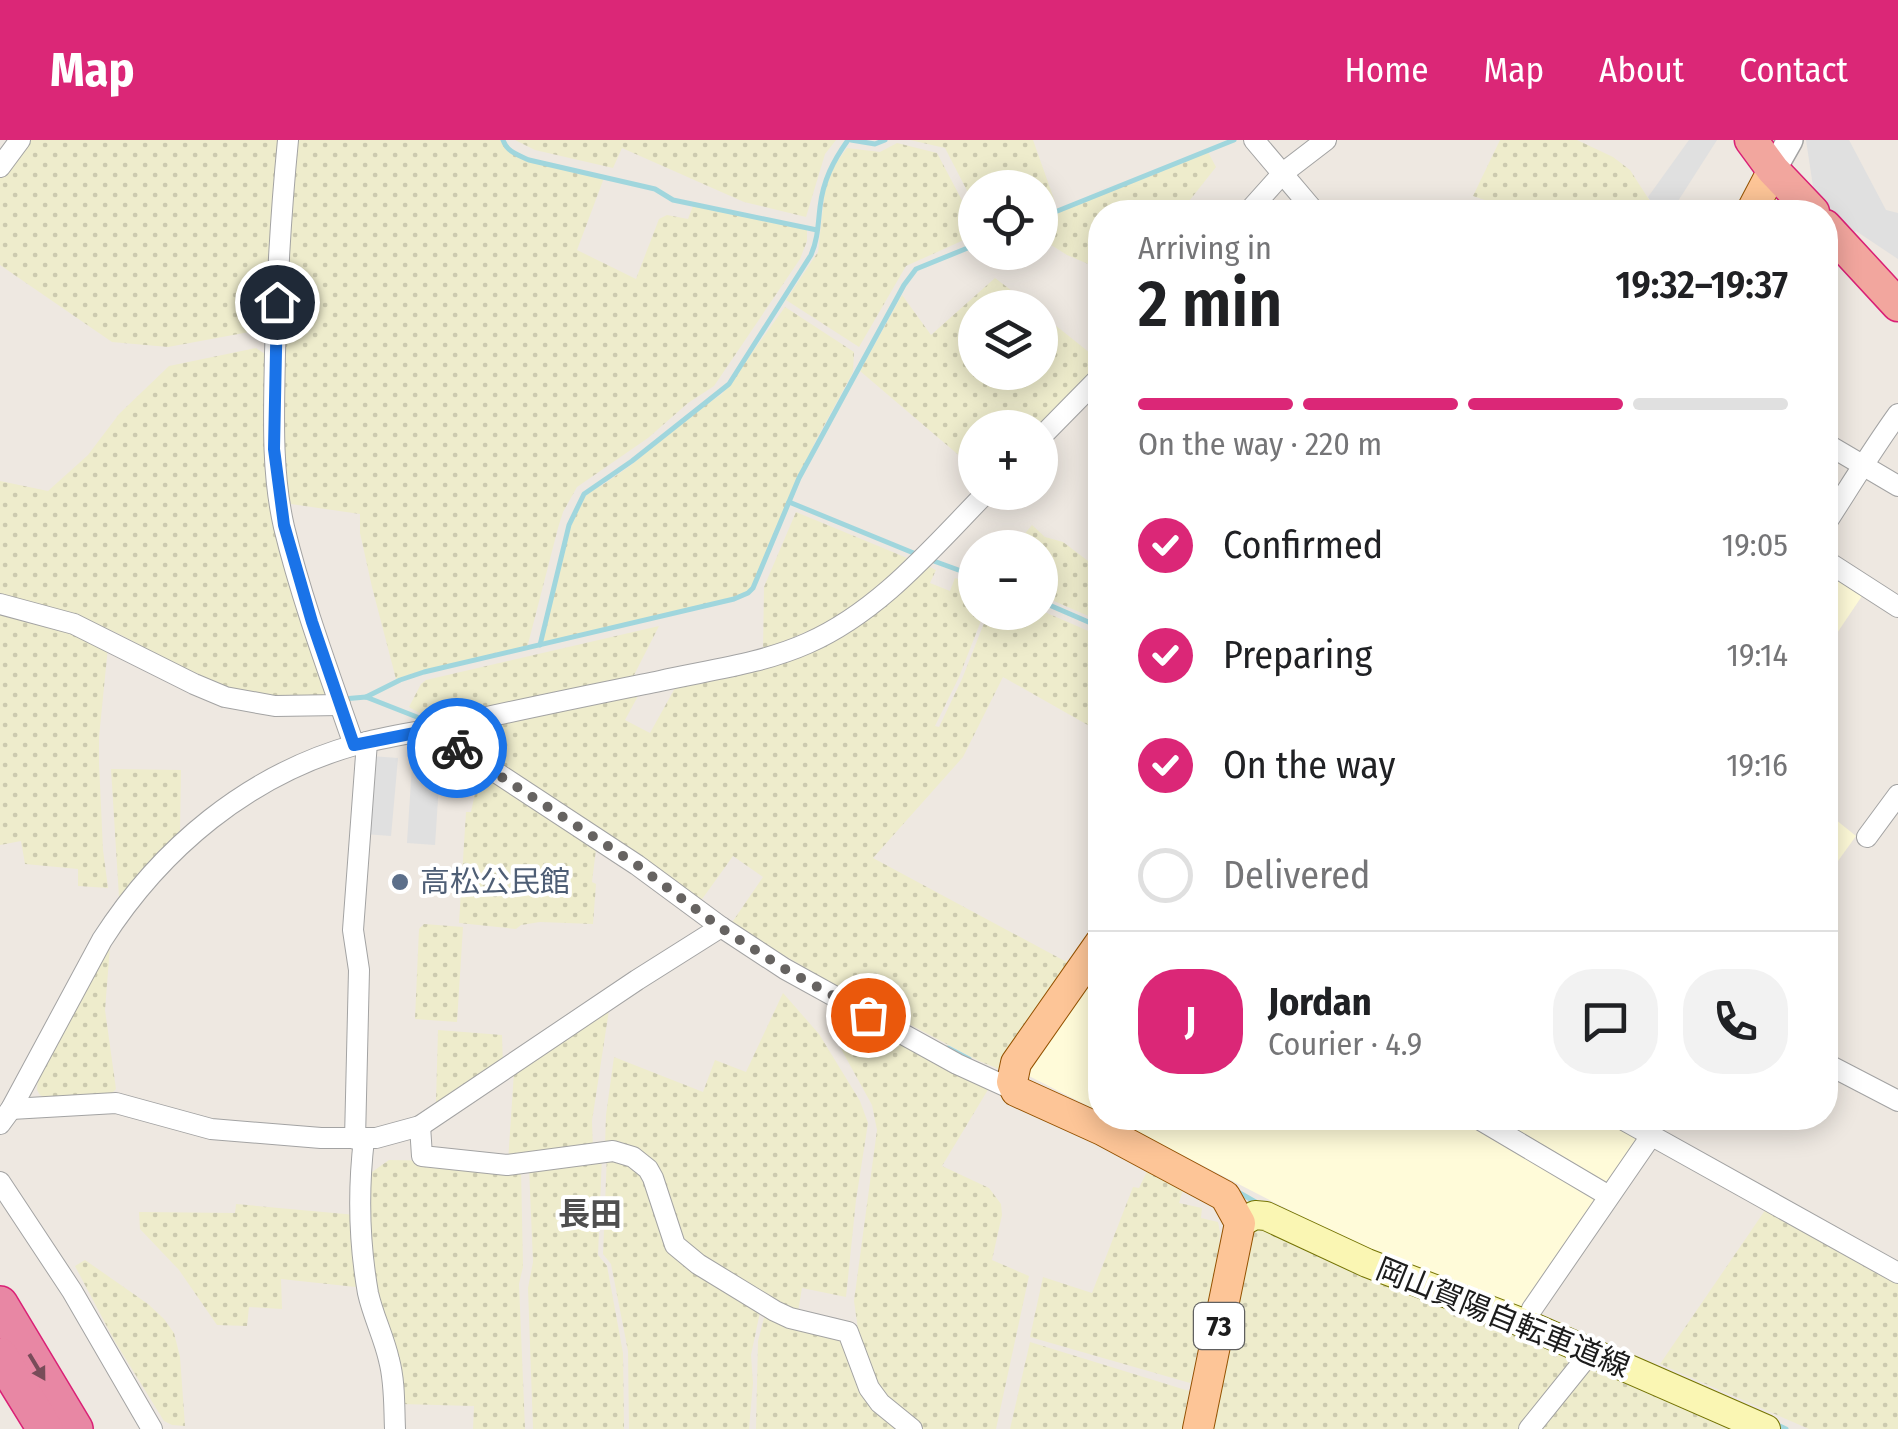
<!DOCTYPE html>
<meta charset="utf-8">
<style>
body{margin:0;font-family:"Fira Sans Condensed","Noto Sans JP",sans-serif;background:#f2f2f2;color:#202124;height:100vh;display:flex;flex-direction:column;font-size:38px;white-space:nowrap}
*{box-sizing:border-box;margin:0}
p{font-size:32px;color:#757577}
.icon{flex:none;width:55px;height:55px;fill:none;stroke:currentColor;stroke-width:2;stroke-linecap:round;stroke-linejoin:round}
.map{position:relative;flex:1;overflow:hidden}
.panel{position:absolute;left:1088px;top:60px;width:750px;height:930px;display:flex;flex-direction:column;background:#fff;border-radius:40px;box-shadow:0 5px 25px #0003}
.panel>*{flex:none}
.fabs{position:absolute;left:958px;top:30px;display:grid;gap:20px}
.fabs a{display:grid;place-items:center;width:100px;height:100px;border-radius:50%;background:#fff;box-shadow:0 5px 25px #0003;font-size:50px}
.pin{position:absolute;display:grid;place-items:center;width:85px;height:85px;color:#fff;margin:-42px;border:5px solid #fff;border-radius:50%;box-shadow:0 2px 10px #0007}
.courier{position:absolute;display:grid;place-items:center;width:100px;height:100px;margin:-50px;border:8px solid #1a73e8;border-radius:50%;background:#fff;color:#222;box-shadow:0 2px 12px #0007}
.headline em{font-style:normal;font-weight:600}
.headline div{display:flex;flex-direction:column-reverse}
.headline{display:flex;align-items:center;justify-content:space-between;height:170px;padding:0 50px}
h1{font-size:65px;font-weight:600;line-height:75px}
.bar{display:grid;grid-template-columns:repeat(4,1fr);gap:15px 10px;align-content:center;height:120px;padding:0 50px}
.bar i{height:12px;border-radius:8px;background:#e0e0e0}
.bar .on{background:#db2777}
.bar p{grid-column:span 4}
.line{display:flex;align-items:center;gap:25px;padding:0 50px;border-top:2px solid #e0e0e0}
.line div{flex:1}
.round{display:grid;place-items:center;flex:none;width:105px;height:105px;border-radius:40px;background:#f2f2f2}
ol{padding:0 50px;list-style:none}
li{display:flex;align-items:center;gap:30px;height:110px}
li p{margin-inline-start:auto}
li .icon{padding:10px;border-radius:50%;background:#db2777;color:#fff;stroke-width:4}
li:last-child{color:#757577}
li i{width:55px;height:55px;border:5px solid #e0e0e0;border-radius:50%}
header{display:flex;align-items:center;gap:60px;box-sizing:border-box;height:140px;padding:0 50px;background:#db2777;color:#fff}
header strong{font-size:48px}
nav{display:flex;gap:55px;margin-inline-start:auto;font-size:35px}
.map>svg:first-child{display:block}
.education{fill:#fffbd9}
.farmland{fill:url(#farmland-dots)}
.parking{fill:#e0e0e0}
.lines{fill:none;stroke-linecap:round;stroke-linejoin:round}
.stream{stroke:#a0d6dd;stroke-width:5}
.minor-casing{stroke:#a3a3a3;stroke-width:22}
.tertiary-casing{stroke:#a3a3a3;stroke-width:28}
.secondary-casing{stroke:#747303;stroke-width:30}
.primary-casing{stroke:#945200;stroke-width:32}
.trunk-casing{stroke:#da2076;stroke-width:35}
.motorway-casing{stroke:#da2076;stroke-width:38}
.minor{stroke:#fff;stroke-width:20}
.tertiary{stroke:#fff;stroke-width:25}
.secondary{stroke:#faf6b3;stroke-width:28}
.primary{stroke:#fdc597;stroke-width:30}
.trunk{stroke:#f2a69e;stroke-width:32}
.motorway{stroke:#e887a4;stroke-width:35}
.oneway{fill:#784c59}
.done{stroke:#666361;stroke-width:10;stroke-dasharray:0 18}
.route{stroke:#1a73e8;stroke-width:12}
.service-dot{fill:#5c6f8a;stroke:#fff;stroke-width:4}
.labels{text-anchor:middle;stroke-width:8;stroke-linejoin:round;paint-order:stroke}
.shield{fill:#fff;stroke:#606060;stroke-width:2.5}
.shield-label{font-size:28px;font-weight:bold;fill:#1c1c1c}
.service-label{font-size:30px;fill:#4e5e75;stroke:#fff;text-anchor:start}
.street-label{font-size:30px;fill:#1c1c1c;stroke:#fff}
.neighbourhood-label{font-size:32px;font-weight:bold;fill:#4f4f4f;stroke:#fff}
</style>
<header>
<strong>Map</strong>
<nav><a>Home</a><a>Map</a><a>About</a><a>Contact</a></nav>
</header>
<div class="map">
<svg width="1898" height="1289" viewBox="0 0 1898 1289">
<defs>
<pattern id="farmland-dots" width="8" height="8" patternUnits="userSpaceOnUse" patternTransform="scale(2.5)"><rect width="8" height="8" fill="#eeeccc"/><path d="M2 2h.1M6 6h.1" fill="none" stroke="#cccaaf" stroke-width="1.8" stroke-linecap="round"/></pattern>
</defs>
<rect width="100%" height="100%" fill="#eee8e1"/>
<!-- education -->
<g class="education">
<path d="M1825,427L1864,453L1825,511Z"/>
<path d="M1825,671L1856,696L1825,739Z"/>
<path d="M1100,817V972L1019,931Z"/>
<path d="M1110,978H1468L1603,1057L1526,1170L1369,1111Z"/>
<path d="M1490,978H1658L1608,1046Z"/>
</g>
<!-- farmland -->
<g class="farmland">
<path d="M26,0H284L266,189L168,207L112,202L0,125V35Z"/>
<path d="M296,0H502L504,6L512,14L529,21L604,38L577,110L636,139L659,79L667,75L688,79L693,66L807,89V101L800,119L714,246L688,263L648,298L577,347L563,372L558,388L527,508L420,531L396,539L372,447L360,393V374L291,364L285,343L281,298L283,197Z"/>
<path d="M515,0H836L825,14L806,77L744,62L622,8L613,28L535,10Z"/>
<path d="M910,0H1033L1055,62L1040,68V48H975V66L945,8Z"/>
<path d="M1500,0H1577L1613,17L1630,30L1657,72H1520L1473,56Z"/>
<path d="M897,3L937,13L975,85V95L906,126L859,207L786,160L818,112L825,49L831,31L839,19L847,8L880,12Z"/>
<path d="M1207,10L1216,27L1182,70L1185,72H1100V129L1067,115L1040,98V78Z"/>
<path d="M995,138L1033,167L975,168V232H1040V173L1100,221V225L1039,287L975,288V329L860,231L902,155L931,195Z"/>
<path d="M785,167L854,212L853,232L815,302L751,449L745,455L542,503L565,400L582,360L590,351L601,346L630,326L695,272L722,254Z"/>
<path d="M256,208L271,218V296L330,556L294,559L254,556L216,544L189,532L123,496L93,482L0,457V341L48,351L88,315L119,274L169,226Z"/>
<path d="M796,372L912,420L865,461L825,484L763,510L764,447Z"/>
<path d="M1032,385L1045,397L1063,402L1100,430V481L1040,455V408L1014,407Z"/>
<path d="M926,425L936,430L930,443L950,451L955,438L975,444V472L984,473L959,537L935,586L939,587L962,539L988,473L1040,472V470L1100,496V592L1003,537L963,617L873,718L1074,826L1004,931L979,921L831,843L731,784L763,737L733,716L700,762L464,599L470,590L468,588L638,556L625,580L650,593L675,548L765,528L840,496L879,472Z"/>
<path d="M0,470L25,474L108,507L99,597V623L103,710L108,748L78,746V729L25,724L21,701L0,705Z"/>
<path d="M659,486L632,539L428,578L409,567L421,544L426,540Z"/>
<path d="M111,629L181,630L180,691L119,757Z"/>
<path d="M480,630L597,701L592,742L596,744L593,784L540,782L521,785L516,789L459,783L466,672H471Z"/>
<path d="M424,784L463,787L457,882L415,879L419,789Z"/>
<path d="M110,806L105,870L116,949L110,955L47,959L40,955L37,950L38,937L108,807Z"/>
<path d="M783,853L819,894L860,961L868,983L856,1060L846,1157L802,1148L797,1177L788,1175L677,1098L656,1036L605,1006L606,975L614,917L703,952L715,920L746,932Z"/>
<path d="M842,866L989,948L942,1026L989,1048L1001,1064L1002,1075L992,1120L1029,1136L996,1289H920L882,1256L861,1210L854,1161L877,990L872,965L829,887Z"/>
<path d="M609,870L592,981L593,1009L508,1022L514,932Z"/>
<path d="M438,890L502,895L503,925L445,963L436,962Z"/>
<path d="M607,1015L638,1025L671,1106L761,1167L751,1215L753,1243L749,1289H629L628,1211L611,1124L603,1114Z"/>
<path d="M602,1016L598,1115L607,1126L623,1213L624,1289H533L528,1148L533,1122L529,1027Z"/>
<path d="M389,1020L449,1021L521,1028L523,1127L519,1144L525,1289H473L474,1266L400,1264L370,1122L365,1037Z"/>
<path d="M1150,1025L1185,1043L1179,1063L1202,1068L1201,1078L1218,1082L1220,1092L1218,1127L1190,1243L1030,1197L1043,1137L1092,1153L1133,1047L1139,1048Z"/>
<path d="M236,1064L356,1075L365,1148L281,1139L282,1169L249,1167L247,1186L217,1185L179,1130L140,1089L139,1072L235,1073Z"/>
<path d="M1768,1066L1898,1137V1289H1809L1660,1224Z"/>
<path d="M1255,1084L1576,1219L1521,1289H1210L1221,1216Z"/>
<path d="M85,1120L148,1164L164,1179L174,1193L180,1217L185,1286L172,1285L164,1281L114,1200L75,1126Z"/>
<path d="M766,1170L844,1196L901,1289H756L758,1201Z"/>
<path d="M1030,1202L1189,1251L1182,1289H1010Z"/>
<path d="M1595,1220L1748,1289H1540Z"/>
</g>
<!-- parking -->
<g class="parking">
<path d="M1689,0H1717L1671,72H1658L1648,57Z"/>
<path d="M1806,0H1849L1886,70L1898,73V119L1856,91L1851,96L1814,53Z"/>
<path d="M371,616L398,618L391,696L364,694Z"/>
<path d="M412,626L440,628L435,705L407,703Z"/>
</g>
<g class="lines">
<!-- stream -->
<g class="stream">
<path d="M503,0C507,12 518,15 529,20L655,49L673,60L817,90"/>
<path d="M851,0L875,4L885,0"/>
<path d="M1040,78L1234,0"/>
<path d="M789,362L916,414"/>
<path d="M931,420L975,436"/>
<path d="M1040,461L1100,487"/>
<path d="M540,505L569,385L584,354L632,321L729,244L811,115C818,99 818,84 820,67C823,41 833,21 848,0"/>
<path d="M366,557L400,540L424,532L734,459L748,453L753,448L799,338L904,145L916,129L975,105"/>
<path d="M343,559L366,557L422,579"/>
<path d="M948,908L969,919"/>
<path d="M1654,987L1657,988L1664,978"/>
<path d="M1238,1052L1259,1064"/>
<path d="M1775,1284L1786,1289"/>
</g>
<defs>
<g id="minor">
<path d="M288,0C281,71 277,142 275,213C274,271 271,330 284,387C302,461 329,533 354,605"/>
<path d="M1254,0L1315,72"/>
<path d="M0,27L20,0"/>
<path d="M1248,72L1283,33L1326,0"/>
<path d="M1040,298L1100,237"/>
<path d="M1825,303L1898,346"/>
<path d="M1825,385C1849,348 1872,310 1898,274"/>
<path d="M1825,420L1898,467"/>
<path d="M0,464L74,484L194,544L225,557L275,566L340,565"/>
<path d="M430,589L637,725L721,787L785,829L957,924L1016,951"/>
<path d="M1867,697L1898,655"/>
<path d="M1825,923L1898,961"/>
<path d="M11,969L116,963L211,989L321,998H376L420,986L637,840L721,787"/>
<path d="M1477,978L1609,1056"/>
<path d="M1620,978L1898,1133"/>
<path d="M0,984L11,969L102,800C161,708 248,635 355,605C387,596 420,592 452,585C521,569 591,555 660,541C709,530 761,524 808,503C880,471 932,408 987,352"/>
<path d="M420,986L422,1016L507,1025L613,1011L633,1017L648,1029L653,1038L675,1105L698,1124L775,1171L790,1178L848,1192L869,1248L880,1263L912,1289"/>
<path d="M355,999L359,830L353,790L367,602"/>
<path d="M364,999C358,1050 359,1102 368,1153C373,1176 384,1197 389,1220C395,1242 394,1266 395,1289"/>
<path d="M0,1042L72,1151L152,1289"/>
<path d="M1526,1184L1532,1169L1651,996"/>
<path d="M1529,1289L1591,1212"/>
</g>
<path id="tertiary" d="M1773,30L1790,0"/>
<path id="secondary" d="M1240,1083L1255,1075L1266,1076L1367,1123L1526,1184L1766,1289"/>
<g id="primary">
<path d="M1751,72L1773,30"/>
<path d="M1100,803L1016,923L1012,942L1016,951L1102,990L1225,1056L1240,1083L1198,1289"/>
</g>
<g id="trunk">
<path d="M1751,0L1773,30L1813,72"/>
<path d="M1825,86L1898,165"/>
</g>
<g id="motorway">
<path d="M0,1164L75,1289"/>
<path d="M0,1216L45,1289"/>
</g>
</defs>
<!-- minor casing -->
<use href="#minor" class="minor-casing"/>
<!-- tertiary casing -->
<use href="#tertiary" class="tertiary-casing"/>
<!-- secondary casing -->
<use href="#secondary" class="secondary-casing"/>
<!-- primary casing -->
<use href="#primary" class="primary-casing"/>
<!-- trunk casing -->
<use href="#trunk" class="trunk-casing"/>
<!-- motorway casing -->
<use href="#motorway" class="motorway-casing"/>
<!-- minor -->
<use href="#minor" class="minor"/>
<!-- tertiary -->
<use href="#tertiary" class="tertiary"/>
<!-- secondary -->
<use href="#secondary" class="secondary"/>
<!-- primary -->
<use href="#primary" class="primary"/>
<!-- trunk -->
<use href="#trunk" class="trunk"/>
<!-- motorway -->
<use href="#motorway" class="motorway"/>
</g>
<!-- one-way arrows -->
<defs><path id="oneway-solid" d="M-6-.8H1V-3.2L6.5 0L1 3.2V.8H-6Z" transform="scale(2.5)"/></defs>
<use class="oneway" href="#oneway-solid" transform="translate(37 1227) rotate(59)"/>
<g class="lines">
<!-- done -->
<path class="done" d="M457,608L637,725L721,788L785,829L868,875"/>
<!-- route -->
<path class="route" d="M277,162L274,309L284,385L312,482L354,605L430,590L457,608"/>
</g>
<!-- markers -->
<circle class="service-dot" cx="400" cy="742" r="10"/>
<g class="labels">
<!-- shield labels -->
<rect class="shield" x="1194" y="1163" width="50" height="46" rx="8"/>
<g class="shield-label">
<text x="1219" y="1196">73</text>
</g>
<!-- service labels -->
<g class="service-label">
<text x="420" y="752">高松公民館</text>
</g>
<!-- street labels -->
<g class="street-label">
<text transform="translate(1503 1178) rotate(22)" y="10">岡山賀陽自転車道線</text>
</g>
<!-- neighbourhood labels -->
<g class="neighbourhood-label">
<text x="590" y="1085">長田</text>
</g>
</g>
</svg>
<div class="fabs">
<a><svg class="icon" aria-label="locate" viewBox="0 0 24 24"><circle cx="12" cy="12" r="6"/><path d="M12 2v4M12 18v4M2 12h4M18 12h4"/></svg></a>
<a><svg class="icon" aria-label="layers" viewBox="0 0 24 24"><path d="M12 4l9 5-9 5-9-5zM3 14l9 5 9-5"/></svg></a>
<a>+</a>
<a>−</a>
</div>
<div class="pin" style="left:868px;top:875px;background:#ea580c"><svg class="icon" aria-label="bag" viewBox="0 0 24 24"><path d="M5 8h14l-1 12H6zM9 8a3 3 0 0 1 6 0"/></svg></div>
<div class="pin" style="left:277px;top:162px;background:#1f2937"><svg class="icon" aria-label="home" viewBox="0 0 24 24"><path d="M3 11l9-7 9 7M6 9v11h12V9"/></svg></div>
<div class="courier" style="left:457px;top:608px"><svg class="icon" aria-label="bike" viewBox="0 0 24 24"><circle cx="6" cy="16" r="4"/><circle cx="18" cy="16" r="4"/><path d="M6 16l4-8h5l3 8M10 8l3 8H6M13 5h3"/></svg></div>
<section class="panel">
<div class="headline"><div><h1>2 min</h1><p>Arriving in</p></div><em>19:32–19:37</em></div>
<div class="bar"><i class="on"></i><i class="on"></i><i class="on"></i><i></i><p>On the way · 220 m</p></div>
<ol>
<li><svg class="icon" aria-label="check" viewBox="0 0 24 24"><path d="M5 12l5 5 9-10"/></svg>Confirmed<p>19:05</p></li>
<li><svg class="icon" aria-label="check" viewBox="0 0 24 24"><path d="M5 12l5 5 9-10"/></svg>Preparing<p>19:14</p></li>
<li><svg class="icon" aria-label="check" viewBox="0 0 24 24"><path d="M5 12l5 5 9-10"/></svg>On the way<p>19:16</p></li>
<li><i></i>Delivered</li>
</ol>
<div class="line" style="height:180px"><b class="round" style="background:#db2777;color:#fff">J</b><div><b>Jordan</b><p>Courier · 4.9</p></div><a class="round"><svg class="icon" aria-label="chat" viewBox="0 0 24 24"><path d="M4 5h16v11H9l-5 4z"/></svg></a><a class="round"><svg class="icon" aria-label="phone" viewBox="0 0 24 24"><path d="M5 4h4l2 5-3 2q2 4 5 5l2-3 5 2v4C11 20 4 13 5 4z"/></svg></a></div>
</section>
</div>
